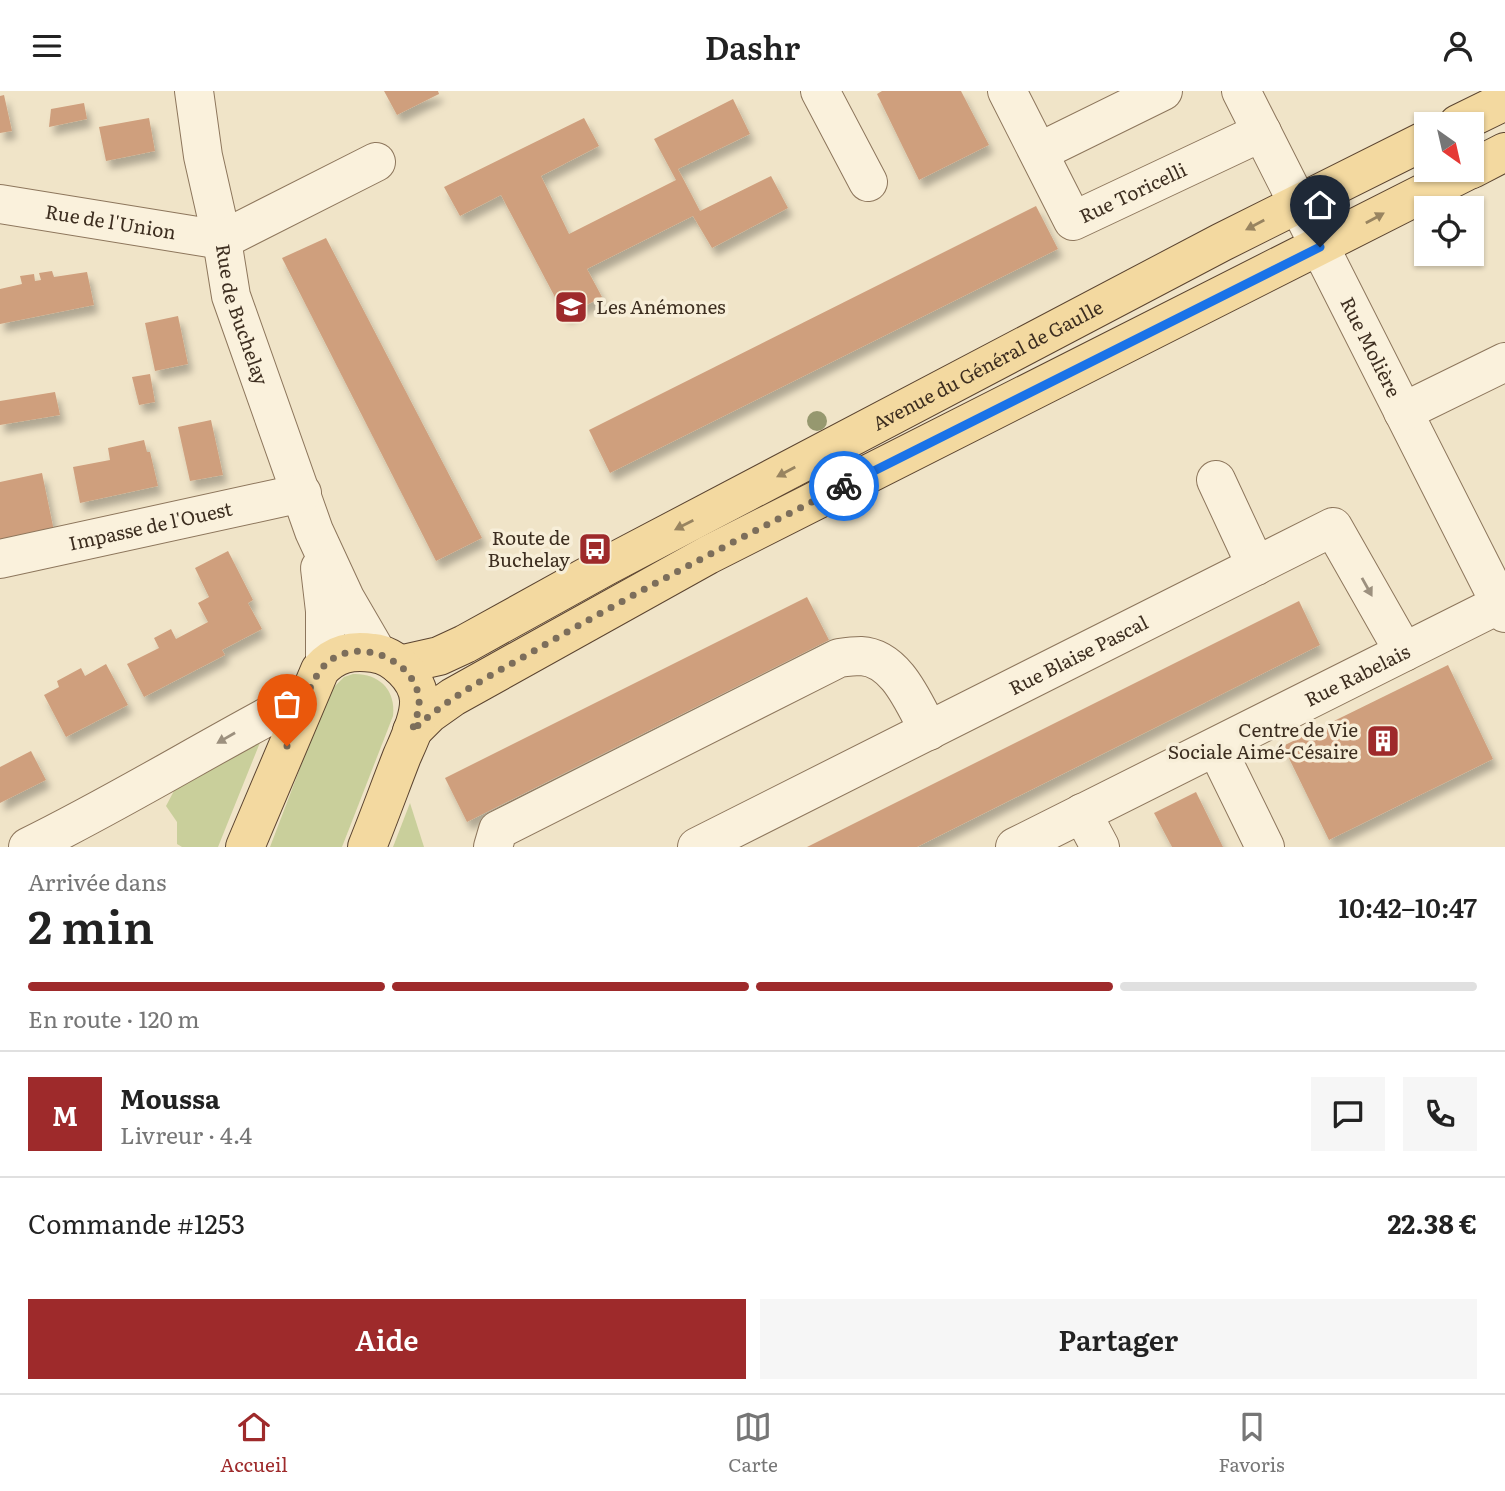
<!DOCTYPE html>
<html lang="fr">
<meta charset="utf-8">
<style>
body{margin:0;font-family:Literata,serif;background:#f6f6f6;color:#222;height:100vh;display:flex;flex-direction:column;font-size:26px;white-space:nowrap}
*{box-sizing:border-box;margin:0}
p{font-size:23px;color:#767676}
.icon{flex:none;width:38px;height:38px;fill:none;stroke:currentColor;stroke-width:2;stroke-linecap:round;stroke-linejoin:round}
.map{position:relative;height:756px;overflow:hidden}
.sheet{display:flex;flex-direction:column;background:#fff;flex:1}
.sheet>*{flex:none}
.needle{width:46px;rotate:146deg}
.controls{position:absolute;left:1414px;top:21px;display:grid;gap:14px}
.controls a{display:grid;place-items:center;width:70px;height:70px;border-radius:0px;background:#fff;box-shadow:0 2px 5px #0004;font-size:35px}
.pin{position:absolute;display:grid;place-items:center;width:60px;height:60px;color:#fff;margin:-72px -30px;border-radius:50% 50% 50% 0;rotate:-45deg;box-shadow:0 0 7px #0007}
.pin .icon{rotate:45deg}
.courier{position:absolute;display:grid;place-items:center;width:70px;height:70px;margin:-35px;border:5px solid #1a73e8;border-radius:50%;background:#fff;color:#222;box-shadow:0 2px 9px #0007}
.summary em{font-style:normal;font-weight:600}
.summary div{display:flex;flex-direction:column-reverse}
.summary{display:flex;align-items:center;justify-content:space-between;height:119px;padding:0 28px}
h1{font-size:46px;font-weight:600;line-height:52px}
.bar{display:grid;grid-template-columns:repeat(4,1fr);gap:10px 7px;align-content:center;height:84px;padding:0 28px}
.bar i{height:9px;border-radius:5px;background:#e0e0e0}
.bar .selected{background:#9e2a2b}
.bar p{grid-column:span 4}
.line{display:flex;align-items:center;gap:18px;padding:0 28px;border-top:2px solid #e0e0e0}
.line div{flex:1}
.round{display:grid;place-items:center;flex:none;width:74px;height:74px;border-radius:0px;background:#f6f6f6}
.action{display:flex;gap:14px;margin-top:auto;padding:14px 28px}
.action a{flex:1;height:80px;border-radius:0px;background:#9e2a2b;color:#fff;font-size:28px;font-weight:600;line-height:80px;text-align:center}
.action a+a{background:#f6f6f6;color:#222}
header{display:flex;justify-content:space-between;align-items:center;height:91px;padding:0 28px;background:#fff;font-size:32px;font-weight:600}
.tab-bar{display:flex;justify-content:space-around;align-items:center;height:98px;border-top:2px solid #e0e0e0;background:#fff;font-size:19px;color:#767676}
.tab-bar a{display:grid;justify-items:center;gap:4px}
.tab-bar .selected{color:#9e2a2b}
.map>svg:first-child{display:block}
.green{fill:#c9cf9b}
.building{fill:#cf9f7d;filter:url(#shadow)}
.lines{fill:none;stroke-linecap:round;stroke-linejoin:round}
.minor-casing{stroke:#8d765c;stroke-width:40}
.major-casing{stroke:#5b4430;stroke-width:40}
.minor{stroke:#faf1dc;stroke-width:38}
.major{stroke:#f3d9a0;stroke-width:38}
.tree{fill:#96986f}
.oneway{fill:#988460}
.oneway2{fill:#9c907e}
.done{stroke:#7c6e5b;stroke-width:7;stroke-dasharray:0 12.6}
.route{stroke:#1a73e8;stroke-width:9}
.labels{text-anchor:middle;stroke-width:7;stroke-linejoin:round;paint-order:stroke}
.street-label{font-size:19px;fill:#3d2e20;stroke:#f7eed8}
.poi-label{font-size:19px;fill:#3d2e20;stroke:#f7eed8;text-anchor:end}
</style>
<header><svg class="icon" aria-label="menu" viewBox="0 0 24 24"><path d="M4 6h16M4 12h16M4 18h16"/></svg>Dashr<svg class="icon" aria-label="person" viewBox="0 0 24 24"><circle cx="12" cy="8" r="4"/><path d="M4 21q1-7 8-7t8 7"/></svg></header>
<div class="map">
<svg width="1505" height="756" viewBox="0 0 1505 756">
<defs>
<filter id="shadow"><feDropShadow dx="4.5" dy="8" stdDeviation="3.5" flood-color="#0004"/></filter>
</defs>
<rect width="100%" height="100%" fill="#f0e4c8"/>
<!-- green -->
<g class="green">
<path d="M353,583C379,582 396,599 393,625L342,756H270L329,601L344,586Z"/>
<path d="M261,649L218,756H182L177,753V731L166,715L176,696Z"/>
<path d="M410,712L424,756H393Z"/>
</g>
<!-- building -->
<g class="building">
<path d="M384,0H438L439,3L397,24Z"/>
<path d="M882,0H961L989,54L919,89L877,3Z"/>
<path d="M4,4L12,40L0,42V5Z"/>
<path d="M733,8L750,43L678,78L700,120L771,85L788,117L712,157L693,125L587,178L602,206L565,225L501,104L460,125L444,96L584,27L599,55L541,85L569,143L676,89L654,48Z"/>
<path d="M84,12L87,28L49,36L51,18Z"/>
<path d="M149,27L155,60L106,70L99,36Z"/>
<path d="M1036,115L1058,158L610,382L589,339Z"/>
<path d="M326,147L482,447L436,470L282,167Z"/>
<path d="M52,180L54,186L87,181L94,214L0,233V198L22,193L20,185L34,183L35,190L41,189L39,182Z"/>
<path d="M178,225L188,273L155,280L145,232Z"/>
<path d="M150,283L155,311L139,314L132,286Z"/>
<path d="M55,301L60,324L0,334V310Z"/>
<path d="M211,329L223,384L190,390L178,336Z"/>
<path d="M144,349L147,361H150L158,395L80,412L73,376L110,369L108,357Z"/>
<path d="M42,382L54,440L0,451V391Z"/>
<path d="M228,460L253,509L248,512L262,538L222,559L225,564L144,606L127,573L159,557L154,547L171,538L176,548L208,531L198,512L209,506L195,477Z"/>
<path d="M807,506L829,549L467,731L445,687Z"/>
<path d="M1299,510L1320,554L917,756H807Z"/>
<path d="M106,573L128,614L66,646L44,604L59,596L57,590L81,577L85,585Z"/>
<path d="M1448,574L1493,668L1329,749L1283,655Z"/>
<path d="M31,660L46,689L0,712V676Z"/>
<path d="M1196,701L1223,756H1172L1154,722Z"/>
</g>
<g class="lines">
<defs>
<g id="minor">
<path id="s1" d="M194,0L203,65L222,149L231,205L314,440L345,507L377,562"/>
<path d="M820,0L868,91"/>
<path id="s2" d="M1007,0L1073,130L1262,41"/>
<path id="s3" d="M1241,0L1505,522"/>
<path d="M1039,61L1163,0"/>
<path id="s4" d="M0,113L222,149L376,71"/>
<path d="M1403,321L1505,271"/>
<path d="M1216,389L1256,475"/>
<path id="s5" d="M0,468L302,402"/>
<path d="M320,477L325,520V573"/>
<path d="M1216,656L1265,756"/>
<path d="M1082,722L1100,756"/>
<path d="M28,756C124,709 213,653 308,604"/>
<path d="M493,756L498,739L839,567C846,566 854,565 861,565C897,567 914,613 929,640"/>
<path id="s6" d="M697,756L1333,436L1404,561"/>
<path id="s7" d="M1015,756L1500,513"/>
</g>
<g id="major">
<path d="M1458,33L1505,10"/>
<path d="M1472,78L1505,61"/>
<path id="s8" d="M399,574L439,565L465,553L606,475L1222,151L1426,49"/>
<path d="M412,640L429,623L453,606L708,464L1469,79"/>
<path d="M245,756L320,579C335,562 352,559 373,562C394,564 418,588 419,609C420,627 409,649 402,665C390,696 379,726 367,756"/>
</g>
</defs>
<!-- minor casing -->
<use href="#minor" class="minor-casing"/>
<!-- major casing -->
<use href="#major" class="major-casing"/>
<!-- minor -->
<use href="#minor" class="minor"/>
<!-- major -->
<use href="#major" class="major"/>
</g>
<!-- trees -->
<circle class="tree" cx="817" cy="330" r="10"/>
<!-- one-way arrows -->
<defs><path id="oneway-solid" d="M-6-.8H1V-3.2L6.5 0L1 3.2V.8H-6Z" transform="scale(1.75)"/></defs>
<g class="oneway">
<use href="#oneway-solid" transform="translate(1375 127) rotate(-29)"/>
<use href="#oneway-solid" transform="translate(1255 134) rotate(152)"/>
<use href="#oneway-solid" transform="translate(786 381) rotate(152)"/>
<use href="#oneway-solid" transform="translate(684 434) rotate(153)"/>
</g>
<g class="oneway2">
<use href="#oneway-solid" transform="translate(1367 496) rotate(61)"/>
<use href="#oneway-solid" transform="translate(226 647) rotate(150)"/>
</g>
<g class="lines">
<!-- done -->
<path class="done" d="M287,655C297,632 309,588 327,572C357,545 415,568 419,608C420,619 415,630 412,640C451,603 500,580 546,553C644,497 743,445 844,395"/>
<!-- route -->
<path class="route" d="M844,395L1320,156"/>
</g>
<!-- icons -->
<defs>
<symbol id="school-square" viewBox="-11 -11 22 22"><rect x="-9" y="-9" width="18" height="18" rx="4" fill="#9e2a2b" stroke="#f7eed8"/><path d="M0-5L7-2L0 1L-7-2ZM-4 1L0 2.5L4 1V4Q0 6-4 4Z" fill="#fff"/></symbol>
<symbol id="bus-square" viewBox="-11 -11 22 22"><rect x="-9" y="-9" width="18" height="18" rx="4" fill="#9e2a2b" stroke="#f7eed8"/><path d="M-5-6H5V4H4V6H2V4H-2V6H-4V4H-5ZM-3.5-4V0h7V-4ZM-3.5 1.2v1.5H-2V1.2ZM2 1.2v1.5H3.5V1.2Z" fill="#fff"/></symbol>
<symbol id="building-square" viewBox="-11 -11 22 22"><rect x="-9" y="-9" width="18" height="18" rx="4" fill="#9e2a2b" stroke="#f7eed8"/><path d="M-4-6H4V6H1V3H-1V6H-4ZM-2.5-4.3h1.7v1.8h-1.7ZM.8-4.3h1.7v1.8H.8ZM-2.5-1h1.7V.8h-1.7ZM.8-1h1.7V.8H.8Z" fill="#fff"/></symbol>
</defs>
<g fill-rule="evenodd">
<use href="#school-square" x="552" y="197" width="38" height="38"/>
<use href="#bus-square" x="576" y="439" width="38" height="38"/>
<use href="#building-square" x="1364" y="631" width="38" height="38"/>
</g>
<g class="labels">
<!-- street labels -->
<g class="street-label">
<text dy="7" stroke="none"><textPath href="#s2" startOffset="212">Rue Toricelli</textPath></text>
<text dy="7" stroke="none"><textPath href="#s4" startOffset="112">Rue de l'Union</textPath></text>
<text dy="7" stroke="none"><textPath href="#s1" startOffset="229">Rue de Buchelay</textPath></text>
<text dy="7" stroke="none"><textPath href="#s3" startOffset="287">Rue Molière</textPath></text>
<text dy="7" stroke="none"><textPath href="#s8" startOffset="662">Avenue du Général de Gaulle</textPath></text>
<text dy="7" stroke="none"><textPath href="#s5" startOffset="154">Impasse de l'Ouest</textPath></text>
<text dy="7" stroke="none"><textPath href="#s6" startOffset="427">Rue Blaise Pascal</textPath></text>
<text dy="7" stroke="none"><textPath href="#s7" startOffset="383">Rue Rabelais</textPath></text>
</g>
<!-- poi labels -->
<g class="poi-label">
<text x="596" y="223" text-anchor="start">Les Anémones</text>
<text x="570" y="454">Route de<tspan x="570" dy="22">Buchelay</tspan></text>
<text x="1358" y="646">Centre de Vie<tspan x="1358" dy="22">Sociale Aimé-Césaire</tspan></text>
</g>
</g>
</svg>
<div class="controls">
<a><svg class="needle" viewBox="-14 -14 28 28"><path d="M0-13l5 13h-10z" fill="#e53935"/><path d="M0 13l5-13h-10z" fill="#767676"/></svg></a>
<a><svg class="icon" aria-label="locate" viewBox="0 0 24 24"><circle cx="12" cy="12" r="6"/><path d="M12 2v4M12 18v4M2 12h4M18 12h4"/></svg></a>
</div>
<div class="pin" style="left:287px;top:655px;background:#ea580c"><svg class="icon" aria-label="bag" viewBox="0 0 24 24"><path d="M5 8h14l-1 12H6zM9 8a3 3 0 0 1 6 0"/></svg></div>
<div class="pin" style="left:1320px;top:156px;background:#1f2937"><svg class="icon" aria-label="home" viewBox="0 0 24 24"><path d="M3 11l9-7 9 7M6 9v11h12V9"/></svg></div>
<div class="courier" style="left:844px;top:395px"><svg class="icon" aria-label="bike" viewBox="0 0 24 24"><circle cx="6" cy="16" r="4"/><circle cx="18" cy="16" r="4"/><path d="M6 16l4-8h5l3 8M10 8l3 8H6M13 5h3"/></svg></div>
</div>
<section class="sheet">
<div class="summary"><div><h1>2 min</h1><p>Arrivée dans</p></div><em>10:42–10:47</em></div>
<div class="bar"><i class="selected"></i><i class="selected"></i><i class="selected"></i><i></i><p>En route · 120 m</p></div>
<div class="line" style="height:126px"><b class="round" style="background:#9e2a2b;color:#fff">M</b><div><b>Moussa</b><p>Livreur · 4.4</p></div><a class="round"><svg class="icon" aria-label="chat" viewBox="0 0 24 24"><path d="M4 5h16v11H9l-5 4z"/></svg></a><a class="round"><svg class="icon" aria-label="phone" viewBox="0 0 24 24"><path d="M5 4h4l2 5-3 2q2 4 5 5l2-3 5 2v4C11 20 4 13 5 4z"/></svg></a></div>
<div class="line" style="height:91px"><div>Commande #1253</div><b>22.38 €</b></div>
<div class="action"><a>Aide</a><a>Partager</a></div>
</section>
<nav class="tab-bar">
<a class="selected"><svg class="icon" aria-label="home" viewBox="0 0 24 24"><path d="M3 11l9-7 9 7M6 9v11h12V9"/></svg>Accueil</a>
<a><svg class="icon" aria-label="map" viewBox="0 0 24 24"><path d="M3 6l6-2 6 2 6-2v14l-6 2-6-2-6 2zM9 4v14M15 6v14"/></svg>Carte</a>
<a><svg class="icon" aria-label="saved" viewBox="0 0 24 24"><path d="M7 4h10v16l-5-4-5 4z"/></svg>Favoris</a>
</nav>
